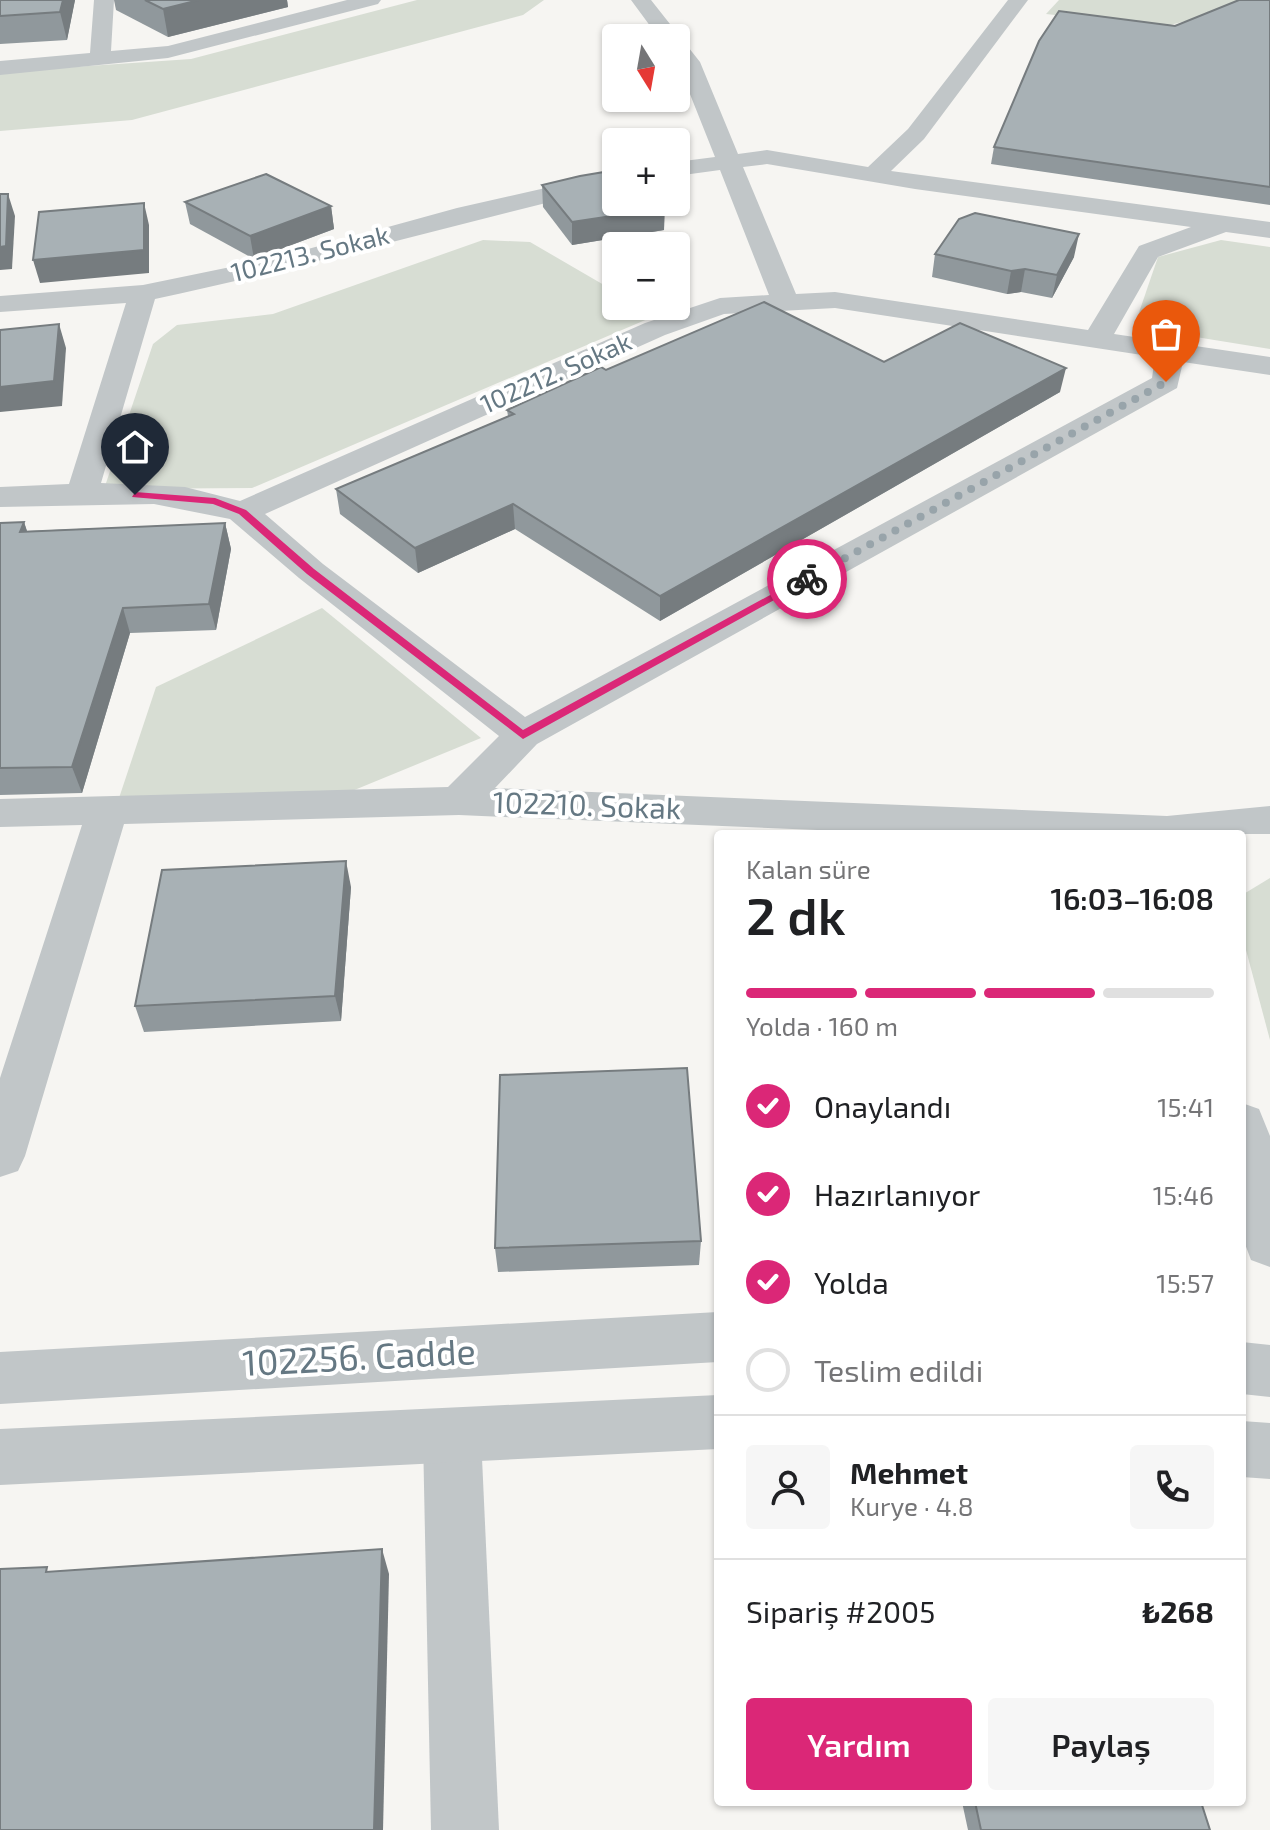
<!DOCTYPE html>
<html lang="tr">
<meta charset="utf-8">
<style>
body{margin:0;font-family:"Exo 2",sans-serif;background:#f6f6f6;color:#202124;height:100vh;display:flex;flex-direction:column;font-size:30px;white-space:nowrap}
*{box-sizing:border-box;margin:0}
p{font-size:26px;color:#757577}
.icon{flex:none;width:44px;height:44px;fill:none;stroke:currentColor;stroke-width:2;stroke-linecap:round;stroke-linejoin:round}
.map{position:relative;flex:1;overflow:hidden}
.panel{position:absolute;left:714px;top:830px;width:532px;height:976px;display:flex;flex-direction:column;background:#fff;border-radius:8px;box-shadow:0 2px 6px #0004}
.panel>*{flex:none}
.needle{width:52px;rotate:169deg}
.buttons{position:absolute;left:602px;top:24px;display:grid;gap:16px}
.buttons a{display:grid;place-items:center;width:88px;height:88px;border-radius:8px;background:#fff;box-shadow:0 2px 6px #0004;font-size:40px}
.pin{position:absolute;display:grid;place-items:center;width:68px;height:68px;color:#fff;margin:-82px -34px;border-radius:50% 50% 50% 0;rotate:-45deg;box-shadow:0 0 8px #0007}
.pin .icon{rotate:45deg}
.courier{position:absolute;display:grid;place-items:center;width:80px;height:80px;margin:-40px;border:6px solid #db2777;border-radius:50%;background:#fff;color:#222;box-shadow:0 2px 10px #0007}
.head em{font-style:normal;font-weight:600}
.head div{display:flex;flex-direction:column-reverse}
.head{display:flex;align-items:center;justify-content:space-between;height:136px;padding:0 32px}
h1{font-size:52px;font-weight:600;line-height:60px}
.bar{display:grid;grid-template-columns:repeat(4,1fr);gap:12px 8px;align-content:center;height:96px;padding:0 32px}
.bar i{height:10px;border-radius:6px;background:#e0e0e0}
.bar .selected{background:#db2777}
.bar p{grid-column:span 4}
.line{display:flex;align-items:center;gap:20px;padding:0 32px;border-top:2px solid #e0e0e0}
.line div{flex:1}
.round{display:grid;place-items:center;flex:none;width:84px;height:84px;border-radius:8px;background:#f6f6f6}
ol{padding:0 32px;list-style:none}
li{display:flex;align-items:center;gap:24px;height:88px}
li p{margin-inline-start:auto}
li .icon{padding:8px;border-radius:50%;background:#db2777;color:#fff;stroke-width:4}
li:last-child{color:#757577}
li i{width:44px;height:44px;border:4px solid #e0e0e0;border-radius:50%}
.button{display:flex;gap:16px;margin-top:auto;padding:16px 32px}
.button a{flex:1;height:92px;border-radius:8px;background:#db2777;color:#fff;font-size:32px;font-weight:600;line-height:92px;text-align:center}
.button a+a{background:#f6f6f6;color:#202124}
.map>svg:first-child{display:block}
.green{fill:#d7ddd3}
.lines{fill:none;stroke-linecap:round;stroke-linejoin:round}
.minor{fill:#c1c6c8;fill-rule:evenodd}
.tertiary{fill:#c1c6c8;fill-rule:evenodd}
.wall{fill:#90989c}
.shaded-wall{fill:#767c7f}
.building{fill:#a8b1b5;stroke:#767c7f;stroke-width:2}
.route{fill:#db2777}
.done{stroke:#98a4aa;stroke-width:8;stroke-dasharray:0 14.4}
.labels{text-anchor:middle;stroke-width:8;stroke-linejoin:round;paint-order:stroke}
.far-street-label{font-size:26px;fill:#657883;stroke:#fff}
.street-label{font-size:30px;fill:#657883;stroke:#fff}
.near-street-label{font-size:36px;fill:#657883;stroke:#fff}
</style>
<div class="map">
<svg width="1270" height="1830" viewBox="0 0 1270 1830">
<rect width="100%" height="100%" fill="#f6f5f2"/>
<!-- green -->
<g class="green">
<path d="M417,0H544L523,15L132,120L0,131V72L191,59Z"/>
<path d="M1059,0H1270L1162,27L1046,14Z"/>
<path d="M483,240L530,242L616,292V306H641L657,315L252,488L104,489L153,344L177,325L273,314Z"/>
<path d="M1221,240L1270,247V349L1134,327L1158,257Z"/>
<path d="M322,608L481,738L352,791L119,798L156,687Z"/>
<path d="M1270,878V1040L1242,935V895Z"/>
</g>
<g class="lines">
<!-- minor -->
<g class="minor">
<path d="M94,0H114L111,51L168,46L347,0H381L378,4L168,58L0,75V61L90,53Z"/>
<path d="M631,0H651L700,62L738,154L767,150L868,167L908,129L1008,0H1028L924,139L891,171L1270,222V238L1226,232L1158,257L1114,334L1270,357V375L1183,362L1177,388L537,744L495,788L1167,816L1270,806V834H915L459,815L124,824L25,1156L18,1171L0,1177V1078L82,825L0,827V799L448,787L499,736L299,578L230,519L154,504L0,507V487L69,484L126,303L0,312V296L143,285L279,257L457,208L616,172V186C462,222 310,266 155,299L101,483L185,487L240,501L645,323L720,298L769,295L720,170L676,176V162L715,157L676,59V38H659ZM767,164L915,189L1191,227L1139,246L1088,330L835,292L796,294L743,167ZM835,308L1155,357L1152,378L525,717L323,564L265,514L665,335L724,314Z"/>
<path d="M1242,1103L1259,1109L1270,1136V1267L1251,1260L1242,1236Z"/>
<path d="M452,1408L472,1416L481,1436L499,1830H431L423,1436L432,1416Z"/>
</g>
<!-- tertiary -->
<g class="tertiary">
<path d="M718,1312V1362L0,1404V1352Z"/>
<path d="M1242,1342L1270,1345V1397L1242,1394Z"/>
<path d="M718,1395V1449L0,1485V1429Z"/>
<path d="M1242,1421L1270,1423V1479L1242,1477Z"/>
</g>
</g>
<!-- wall -->
<g class="wall">
<path d="M0,0H75L67,40L0,44Z"/>
<path d="M114,0H287L288,7L168,37L116,10Z"/>
<path d="M1270,0V205L991,164L994,147L1175,26Z"/>
<path d="M542,185L664,230L572,245L543,207Z"/>
<path d="M185,202L331,206L334,229L254,259L190,224Z"/>
<path d="M935,254L1074,257L1052,298L1021,292L1007,294L932,277Z"/>
<path d="M884,362L1060,392L660,621L515,529L418,573L340,514L336,489L508,416L507,410L606,370Z"/>
<path d="M24,522L27,531L225,523L231,549L216,630L130,633L82,793L0,795V523Z"/>
<path d="M351,887L341,1021L144,1032L135,1006Z"/>
<path d="M701,1241L699,1265L498,1272L495,1248Z"/>
<path d="M962,1802H1201L1210,1830H968Z"/>
</g>
<!-- shaded-wall -->
<g class="shaded-wall">
<path d="M63,0H75L67,40L60,12Z"/>
<path d="M199,0H287L288,7L168,37L163,9Z"/>
<path d="M8,194L15,216L12,269L0,270V247Z"/>
<path d="M144,203L149,225V273L40,283L33,260Z"/>
<path d="M331,206L334,229L254,259L250,236Z"/>
<path d="M665,208L664,230L572,245V222Z"/>
<path d="M1079,234L1074,257L1052,298L1057,275Z"/>
<path d="M1025,269L1021,292L1007,294L1011,271Z"/>
<path d="M59,324L66,348L62,406L0,412V387Z"/>
<path d="M1066,368L1060,392L660,621V596Z"/>
<path d="M513,504L515,529L418,573L415,548Z"/>
<path d="M24,522L32,547L20,532Z"/>
<path d="M225,523L231,549L216,630L209,604Z"/>
<path d="M123,608L130,633L82,793L72,767Z"/>
<path d="M346,861L351,887L341,1021L335,996Z"/>
<path d="M382,1549L389,1574L383,1830H374Z"/>
</g>
<!-- building -->
<g class="building">
<path d="M0,0H63L60,12L0,16Z"/>
<path d="M145,0H199L163,9Z"/>
<path d="M1239,0H1270V187L994,147L1039,41L1059,11L1175,26Z"/>
<path d="M616,170V202H659L665,208L572,222L542,185L580,176Z"/>
<path d="M266,174L331,206L250,236L185,202Z"/>
<path d="M0,194H8L6,246L0,247Z"/>
<path d="M144,203V250L33,260L39,212Z"/>
<path d="M975,213L1079,234L1057,275L1025,269L1011,271L935,254L959,219Z"/>
<path d="M764,302L884,362L960,323L1066,368L660,596L513,504L415,548L336,489L514,414L507,410L601,367L606,370Z"/>
<path d="M59,324L54,381L0,387V330Z"/>
<path d="M24,522L20,532L225,523L209,604L123,608L72,767L0,768V523Z"/>
<path d="M346,861L335,996L135,1006L162,870Z"/>
<path d="M687,1068L701,1241L495,1248L500,1075Z"/>
<path d="M382,1549L374,1830H0V1569L47,1567L46,1572Z"/>
<path d="M975,1802H1201L1210,1830H981Z"/>
</g>
<!-- route -->
<path class="route" d="M135,492L215,498L246,510L314,569L523,730L803,577L812,579L523,739L307,574L239,514L213,504L132,497Z"/>
<g class="lines">
<!-- done -->
<path class="done" d="M807,579L1166,382"/>
</g>
<g class="labels">
<!-- far-street labels -->
<g class="far-street-label">
<text transform="translate(310 254) rotate(-14)" y="9">102213. Sokak</text>
<text transform="translate(556 373) rotate(-24)" y="9">102212. Sokak</text>
</g>
<!-- street labels -->
<g class="street-label">
<text transform="translate(587 806) rotate(2)" y="10">102210. Sokak</text>
</g>
<!-- near-street labels -->
<g class="near-street-label">
<text transform="translate(359 1357) rotate(-3)" y="13">102256. Cadde</text>
</g>
</g>
</svg>
<div class="buttons">
<a><svg class="needle" viewBox="-14 -14 28 28"><path d="M0-13l5 13h-10z" fill="#e53935"/><path d="M0 13l5-13h-10z" fill="#757577"/></svg></a>
<a>+</a>
<a>−</a>
</div>
<div class="pin" style="left:1166px;top:382px;background:#ea580c"><svg class="icon" aria-label="bag" viewBox="0 0 24 24"><path d="M5 8h14l-1 12H6zM9 8a3 3 0 0 1 6 0"/></svg></div>
<div class="pin" style="left:135px;top:495px;background:#1f2937"><svg class="icon" aria-label="home" viewBox="0 0 24 24"><path d="M3 11l9-7 9 7M6 9v11h12V9"/></svg></div>
<div class="courier" style="left:807px;top:579px"><svg class="icon" aria-label="bike" viewBox="0 0 24 24"><circle cx="6" cy="16" r="4"/><circle cx="18" cy="16" r="4"/><path d="M6 16l4-8h5l3 8M10 8l3 8H6M13 5h3"/></svg></div>
<section class="panel">
<div class="head"><div><h1>2 dk</h1><p>Kalan süre</p></div><em>16:03–16:08</em></div>
<div class="bar"><i class="selected"></i><i class="selected"></i><i class="selected"></i><i></i><p>Yolda · 160 m</p></div>
<ol>
<li><svg class="icon" aria-label="check" viewBox="0 0 24 24"><path d="M5 12l5 5 9-10"/></svg>Onaylandı<p>15:41</p></li>
<li><svg class="icon" aria-label="check" viewBox="0 0 24 24"><path d="M5 12l5 5 9-10"/></svg>Hazırlanıyor<p>15:46</p></li>
<li><svg class="icon" aria-label="check" viewBox="0 0 24 24"><path d="M5 12l5 5 9-10"/></svg>Yolda<p>15:57</p></li>
<li><i></i>Teslim edildi</li>
</ol>
<div class="line" style="height:144px"><a class="round"><svg class="icon" aria-label="person" viewBox="0 0 24 24"><circle cx="12" cy="8" r="4"/><path d="M4 21q1-7 8-7t8 7"/></svg></a><div><b>Mehmet</b><p>Kurye · 4.8</p></div><a class="round"><svg class="icon" aria-label="phone" viewBox="0 0 24 24"><path d="M5 4h4l2 5-3 2q2 4 5 5l2-3 5 2v4C11 20 4 13 5 4z"/></svg></a></div>
<div class="line" style="height:104px"><div>Sipariş #2005</div><b>₺268</b></div>
<div class="button"><a>Yardım</a><a>Paylaş</a></div>
</section>
</div>
